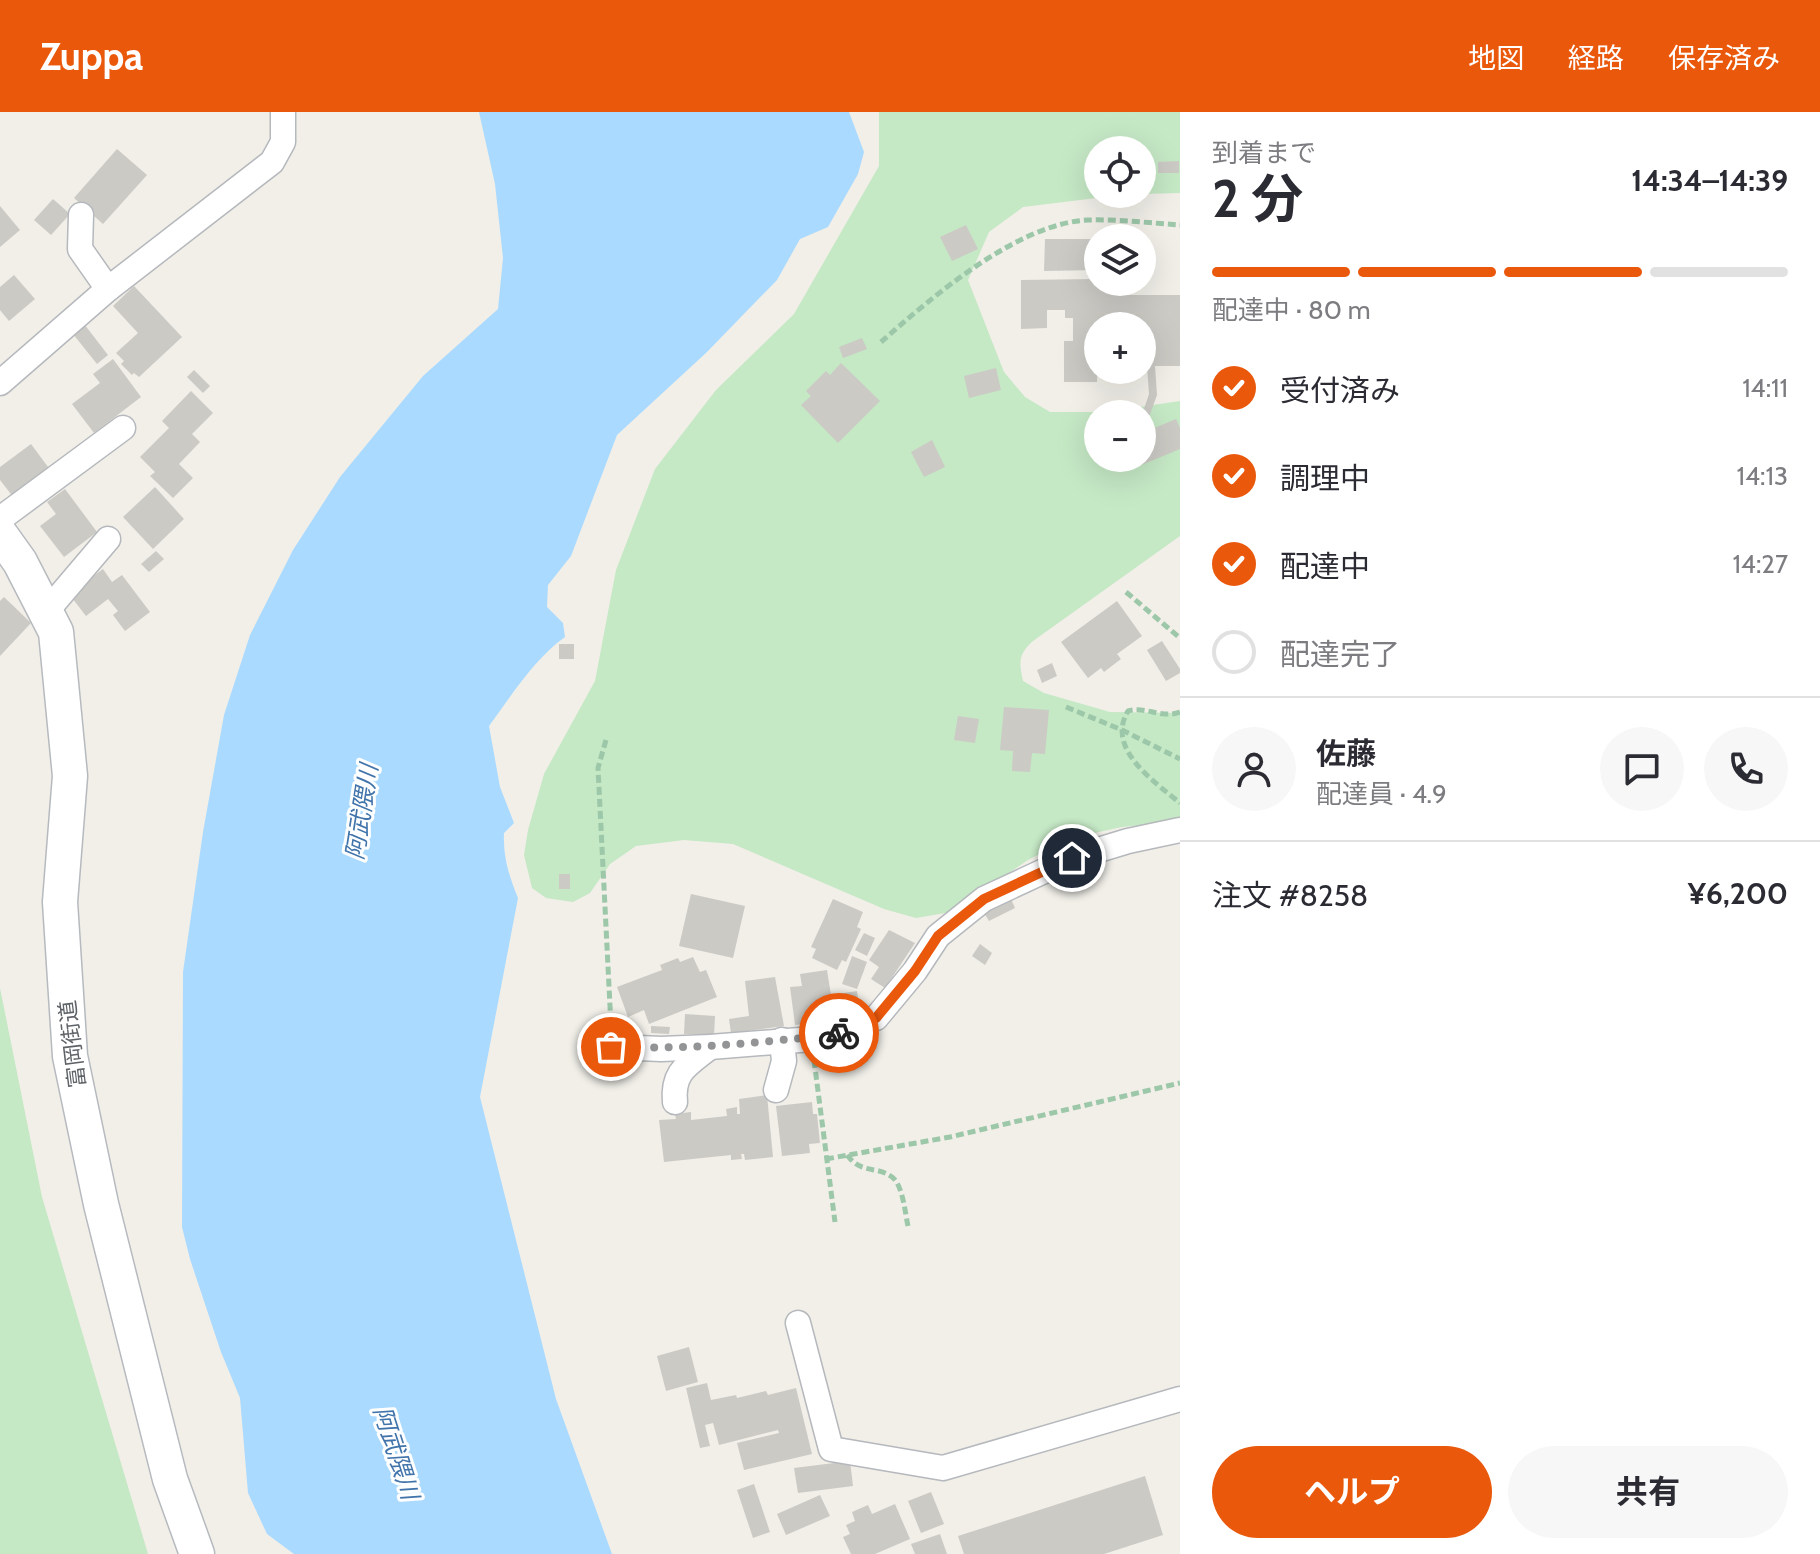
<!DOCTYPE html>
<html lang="ja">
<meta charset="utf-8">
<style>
body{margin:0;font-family:Cabin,"Noto Sans JP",sans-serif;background:#f7f7f7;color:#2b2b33;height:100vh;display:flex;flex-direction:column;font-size:30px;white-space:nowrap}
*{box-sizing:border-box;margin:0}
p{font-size:26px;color:#7c7c81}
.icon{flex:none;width:44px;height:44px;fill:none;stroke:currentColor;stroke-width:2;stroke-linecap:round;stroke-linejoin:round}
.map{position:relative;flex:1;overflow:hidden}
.panel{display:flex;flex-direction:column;background:#fff;width:640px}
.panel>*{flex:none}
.buttons{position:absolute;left:1084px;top:24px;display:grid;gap:16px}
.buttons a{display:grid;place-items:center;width:72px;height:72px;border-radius:50%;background:#fff;box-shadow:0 8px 32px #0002;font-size:40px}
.pin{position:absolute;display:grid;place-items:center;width:68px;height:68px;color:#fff;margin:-34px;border:4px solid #fff;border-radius:50%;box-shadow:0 2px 8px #0007}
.courier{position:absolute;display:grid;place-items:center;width:80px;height:80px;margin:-40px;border:6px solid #ea580c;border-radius:50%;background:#fff;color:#222;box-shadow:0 2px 10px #0007}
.headline em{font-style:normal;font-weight:700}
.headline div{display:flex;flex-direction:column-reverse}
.headline{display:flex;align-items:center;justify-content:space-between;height:136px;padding:0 32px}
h1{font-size:52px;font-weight:700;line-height:60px}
.bar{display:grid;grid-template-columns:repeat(4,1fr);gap:12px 8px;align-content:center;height:96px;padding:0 32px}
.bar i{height:10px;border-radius:6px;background:#e1e1e2}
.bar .on{background:#ea580c}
.bar p{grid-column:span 4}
.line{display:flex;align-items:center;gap:20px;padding:0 32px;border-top:2px solid #e1e1e2}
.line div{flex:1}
.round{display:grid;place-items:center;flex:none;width:84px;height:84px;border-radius:42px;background:#f7f7f7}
ol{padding:0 32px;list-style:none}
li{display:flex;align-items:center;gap:24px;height:88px}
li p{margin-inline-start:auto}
li .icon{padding:8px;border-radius:50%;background:#ea580c;color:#fff;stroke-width:4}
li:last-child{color:#7c7c81}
li i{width:44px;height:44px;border:4px solid #e1e1e2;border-radius:50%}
.cta{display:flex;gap:16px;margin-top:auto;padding:16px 32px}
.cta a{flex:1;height:92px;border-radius:48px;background:#ea580c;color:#fff;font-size:32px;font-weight:700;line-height:92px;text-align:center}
.cta a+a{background:#f7f7f7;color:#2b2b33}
header{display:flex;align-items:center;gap:48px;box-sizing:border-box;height:112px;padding:0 40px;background:#ea580c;color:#fff}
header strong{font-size:38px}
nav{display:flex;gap:44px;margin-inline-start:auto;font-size:28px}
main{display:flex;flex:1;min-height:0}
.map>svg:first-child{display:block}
.green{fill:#c5e8c5;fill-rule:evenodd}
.water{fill:#aadaff}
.building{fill:#cccac5}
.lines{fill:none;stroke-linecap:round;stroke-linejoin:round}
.street-casing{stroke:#b5b8bc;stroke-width:27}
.secondary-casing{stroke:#b6babf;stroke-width:37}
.path{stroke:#9cc7a9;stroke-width:5;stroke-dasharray:8 4;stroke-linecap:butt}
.street{stroke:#fff;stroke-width:24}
.secondary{stroke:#fff;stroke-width:34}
.done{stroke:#929495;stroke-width:8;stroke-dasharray:0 14.4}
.route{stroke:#ea580c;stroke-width:10}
.labels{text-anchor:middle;stroke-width:6;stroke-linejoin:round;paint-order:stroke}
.street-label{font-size:22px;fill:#5f6368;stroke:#fff}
.water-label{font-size:24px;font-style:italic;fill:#4174aa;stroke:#fff}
</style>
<header>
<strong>Zuppa</strong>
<nav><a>地図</a><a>経路</a><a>保存済み</a></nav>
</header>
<main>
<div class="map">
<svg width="1180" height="1442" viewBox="0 0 1180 1442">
<rect width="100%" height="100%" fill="#f1efe8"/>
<!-- green -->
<g class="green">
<path d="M879,0H1180V81L1142,82V38H1098V82H1129L1023,95L989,120L968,168L1004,260L1025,285L1050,300H1107L1180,289V424L1033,529C1018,542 1019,551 1023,569L1044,581L1110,600L1180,601V709L1122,715L1071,726L1028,748L951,800L916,806L884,797L733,732L684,728L636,734L610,752L590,781L573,790L546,786L532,776L524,743L528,718L544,662L595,569L616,458L655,357L716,278L794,202L879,54ZM1098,302H1142V346H1098Z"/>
<path d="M0,876L42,1085L148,1442H0Z"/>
</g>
<!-- water -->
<path class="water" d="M479,0H849L864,40L858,62L828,115L800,127L777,168L707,240L617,323L571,444L548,473L547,495L563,511L565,525C534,547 512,583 489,614L500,675L514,711L504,721C503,745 509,764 518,786L480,985L556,1287L612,1442H294L267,1422L248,1381L240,1286L221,1240L190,1147L182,1115L183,860L203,720L224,603L250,523L293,438L340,365L423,264L498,197L503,146L495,72Z"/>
<!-- building -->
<g class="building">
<path d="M117,37L147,63L103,112L74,86Z"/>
<path d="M1179,49V61H1158V50Z"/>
<path d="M53,87L70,102L51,123L34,108Z"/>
<path d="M0,94L20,118L0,135Z"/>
<path d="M966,113L978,137L952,149L940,125Z"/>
<path d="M1045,127H1098V158L1044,159Z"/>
<path d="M1094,162H1098V170H1123V183H1180V254H1155L1157,283L1148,308L1152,317L1176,307L1180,316V337L1139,354L1135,346H1142V303L1149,282L1147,255H1142V214H1098L1097,270H1064V229H1073V206H1065V198H1047V216L1021,217V168L1094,167Z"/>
<path d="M14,163L35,187L9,209L0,198V175Z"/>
<path d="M134,174L182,225L139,265L134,261L132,263L121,252L124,249L116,241L138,221L113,194Z"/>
<path d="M81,208L108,243L97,252L69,217Z"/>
<path d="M862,226L867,237L843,246L839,235Z"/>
<path d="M113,247L141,285L94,321L72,292L100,271L93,262Z"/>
<path d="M841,251L880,289L838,331L801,293L811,284L806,279L826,259L830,263Z"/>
<path d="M996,256L1001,278L969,286L964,264Z"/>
<path d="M194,258L210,274L203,281L187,265Z"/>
<path d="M191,279L213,301L192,322L200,330L179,352L193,366L173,386L150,364L155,360L140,345L169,316L162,309Z"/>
<path d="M932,328L945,355L924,365L911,340Z"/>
<path d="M31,332L51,359L14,386L0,368V355Z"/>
<path d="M155,375L184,407L153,437L123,405Z"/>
<path d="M65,377L97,420L64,445L40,414L56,402L47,390Z"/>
<path d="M156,439L164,447L149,460L141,452Z"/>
<path d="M103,457L112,470L122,463L150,500L125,519L113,503L118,499L108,487L86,504L69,482Z"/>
<path d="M4,485L31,511L0,544V489Z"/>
<path d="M1117,489L1142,524L1117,542L1121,547L1104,560L1101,556L1088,566L1061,530Z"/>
<path d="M1162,529L1180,557V561L1166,569L1147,538Z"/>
<rect x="559" y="532" width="15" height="15"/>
<path d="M1052,551L1057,564L1042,571L1037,558Z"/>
<path d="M1004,595L1049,598L1045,642L1032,641L1030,660L1012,659L1013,639L1000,638Z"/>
<path d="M958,604L979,607L975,631L954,628Z"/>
<rect x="559" y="762" width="11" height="15"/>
<path d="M691,782L745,794L733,846L679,834Z"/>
<path d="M833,787L863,800L857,815L861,817L846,850L842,848L837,858L812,846L816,837L811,835Z"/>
<path d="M1011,787L1015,796L989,809L984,801Z"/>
<path d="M889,818L915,831L885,876L871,867L879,855L869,848Z"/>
<path d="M864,821L875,826L867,844L855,838Z"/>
<path d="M980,832L992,841L985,853L972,844Z"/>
<path d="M852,844L867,850L857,877L842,872Z"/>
<path d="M693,845L700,860L706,858L717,885L649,912L644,898L628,905L617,875L662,858L660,853L678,846L680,850Z"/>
<path d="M827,858L831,883L857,879L860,898L838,901L839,907L795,913L790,875L802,874L800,862Z"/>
<path d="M775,865L784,914L731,921L729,907L749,904L745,869Z"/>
<path d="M685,902L715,904L714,923L684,922Z"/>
<path d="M651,914L670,915L669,922L651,921Z"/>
<path d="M767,983L773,1045L745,1048L744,1042H741L742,1047L731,1048V1043L664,1050L659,1008L676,1007L675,1002L691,1000V1008L727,1004L726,997L737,995V1002H740L739,987Z"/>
<path d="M812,990L813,1002H817L820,1031L809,1032L810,1041L782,1044L776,994Z"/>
<path d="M689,1235L698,1270L666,1279L657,1244Z"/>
<path d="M707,1271L711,1288L736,1283L737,1286L766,1279L768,1283L796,1276L812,1342L744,1358L737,1331L779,1321L778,1318L719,1333L713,1311L705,1313L710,1334L700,1336L686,1276Z"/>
<path d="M850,1349L853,1374L798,1381L794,1356Z"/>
<path d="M1145,1364L1163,1423L1104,1442H964L958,1424Z"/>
<path d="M754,1372L770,1420L753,1426L737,1378Z"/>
<path d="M931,1380L944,1412L921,1421L908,1389Z"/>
<path d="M820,1383L830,1404L786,1423L777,1402Z"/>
<path d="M895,1392L910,1427L875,1442H851L843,1425L850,1422L846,1413L855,1409L852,1400L868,1393L872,1402Z"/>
<path d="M940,1422L947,1442H915L911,1432Z"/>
</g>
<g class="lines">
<defs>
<g id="street">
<path d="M81,103L80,137L108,177"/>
<path d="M0,271L108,177L272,50L283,30V0"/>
<path d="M0,407L123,316"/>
<path d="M46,500L108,427"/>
<path d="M595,934L661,937L710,935L812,927L842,920L876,906L915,859L938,824L984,787L1072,746L1128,729L1180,718"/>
<path d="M776,978L784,949L782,928"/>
<path d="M675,990C672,959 688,953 710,935"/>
<path d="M798,1211L831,1337L943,1356L1180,1287"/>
</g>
<path id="secondary" d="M0,422L20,450L56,520L70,664L60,790L70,944L101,1092L170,1367L197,1442"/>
</defs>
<!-- street casing -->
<use href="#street" class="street-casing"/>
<!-- secondary casing -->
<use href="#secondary" class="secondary-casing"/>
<!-- path -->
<g class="path">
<path d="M881,230C932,185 1018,111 1088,108C1118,107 1150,111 1180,113"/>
<path d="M1126,480L1180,526"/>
<path d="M1066,595L1122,618L1180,647"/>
<path d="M1180,600C1162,607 1146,594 1128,599C1105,637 1155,670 1180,691"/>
<path d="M606,628L598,656L611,914"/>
<path d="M814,948L835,1110"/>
<path d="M847,1043C862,1063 876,1053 892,1065C903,1073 905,1101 908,1114"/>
<path d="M826,1047L950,1025L1180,971"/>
</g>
<!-- street -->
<use href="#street" class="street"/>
<!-- secondary -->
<use href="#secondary" class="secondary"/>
</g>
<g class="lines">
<!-- done -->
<path class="done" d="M611,935C666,937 718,934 772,929C795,926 816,926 839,921"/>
<!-- route -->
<path class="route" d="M839,921L876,906L915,859L938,824L984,787L1072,746"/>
</g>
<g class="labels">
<!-- street labels -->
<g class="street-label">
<text transform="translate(72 932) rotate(-97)" y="8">富岡街道</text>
</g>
<!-- water labels -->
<g class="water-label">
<text transform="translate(362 700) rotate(-81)" y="8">阿武隈川</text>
<text transform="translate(396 1341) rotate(72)" y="8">阿武隈川</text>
</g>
</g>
</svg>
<div class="buttons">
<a><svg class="icon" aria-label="locate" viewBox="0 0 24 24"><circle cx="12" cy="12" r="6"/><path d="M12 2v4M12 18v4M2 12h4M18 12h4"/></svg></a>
<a><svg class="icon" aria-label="layers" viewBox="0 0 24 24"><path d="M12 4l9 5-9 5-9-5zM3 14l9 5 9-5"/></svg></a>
<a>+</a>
<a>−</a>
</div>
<div class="pin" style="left:611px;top:935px;background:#ea580c"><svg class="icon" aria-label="bag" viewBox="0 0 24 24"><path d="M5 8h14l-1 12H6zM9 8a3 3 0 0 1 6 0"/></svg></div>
<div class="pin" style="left:1072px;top:746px;background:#1f2937"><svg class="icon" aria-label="home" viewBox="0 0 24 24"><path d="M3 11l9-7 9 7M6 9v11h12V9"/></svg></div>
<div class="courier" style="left:839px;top:921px"><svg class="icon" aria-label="bike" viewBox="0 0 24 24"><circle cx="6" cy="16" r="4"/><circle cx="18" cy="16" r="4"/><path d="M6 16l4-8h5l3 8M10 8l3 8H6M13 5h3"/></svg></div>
</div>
<section class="panel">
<div class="headline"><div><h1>2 分</h1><p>到着まで</p></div><em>14:34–14:39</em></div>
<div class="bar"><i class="on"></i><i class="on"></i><i class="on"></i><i></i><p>配達中 · 80 m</p></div>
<ol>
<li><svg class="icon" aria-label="check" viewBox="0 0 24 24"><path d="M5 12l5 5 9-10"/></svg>受付済み<p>14:11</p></li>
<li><svg class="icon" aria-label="check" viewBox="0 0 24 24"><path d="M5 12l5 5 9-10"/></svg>調理中<p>14:13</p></li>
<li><svg class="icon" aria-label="check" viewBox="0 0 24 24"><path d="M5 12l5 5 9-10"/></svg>配達中<p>14:27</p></li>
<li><i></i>配達完了</li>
</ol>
<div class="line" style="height:144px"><a class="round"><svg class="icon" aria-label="person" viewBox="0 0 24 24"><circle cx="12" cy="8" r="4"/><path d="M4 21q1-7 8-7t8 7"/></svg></a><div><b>佐藤</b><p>配達員 · 4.9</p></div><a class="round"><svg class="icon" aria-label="chat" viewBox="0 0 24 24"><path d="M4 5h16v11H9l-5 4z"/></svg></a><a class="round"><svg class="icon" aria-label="phone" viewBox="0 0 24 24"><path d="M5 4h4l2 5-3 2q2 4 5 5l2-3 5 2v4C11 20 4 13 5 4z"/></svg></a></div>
<div class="line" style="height:104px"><div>注文 #8258</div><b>¥6,200</b></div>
<div class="cta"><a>ヘルプ</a><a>共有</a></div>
</section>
</main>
